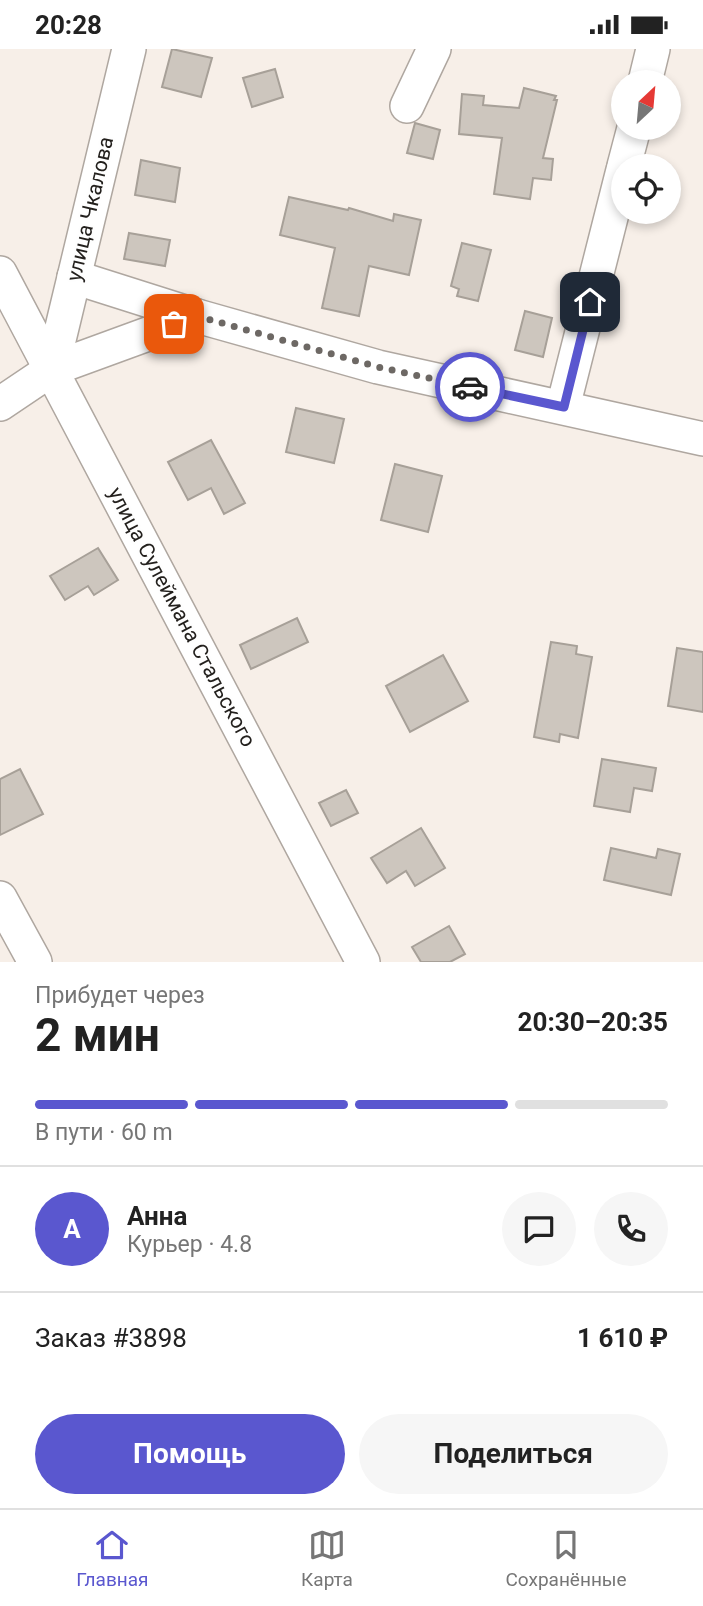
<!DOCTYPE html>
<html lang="ru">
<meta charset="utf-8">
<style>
body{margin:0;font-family:Roboto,sans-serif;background:#f6f6f6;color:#222;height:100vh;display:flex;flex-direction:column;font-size:26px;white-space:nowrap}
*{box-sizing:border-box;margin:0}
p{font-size:23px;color:#767676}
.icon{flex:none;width:38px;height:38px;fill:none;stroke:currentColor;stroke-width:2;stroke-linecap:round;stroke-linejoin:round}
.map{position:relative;height:913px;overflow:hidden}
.details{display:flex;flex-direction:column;background:#fff;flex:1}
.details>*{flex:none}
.needle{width:46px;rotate:26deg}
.fabs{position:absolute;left:611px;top:21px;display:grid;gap:14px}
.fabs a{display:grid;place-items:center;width:70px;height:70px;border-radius:50%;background:#fff;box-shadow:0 4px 10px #0003;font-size:35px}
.pin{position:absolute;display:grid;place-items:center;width:60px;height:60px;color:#fff;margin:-30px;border-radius:14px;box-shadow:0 4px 10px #0006}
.courier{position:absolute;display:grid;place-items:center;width:70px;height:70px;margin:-35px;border:5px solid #5a57cf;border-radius:50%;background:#fff;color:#222;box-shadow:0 2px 9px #0007}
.head em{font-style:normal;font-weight:700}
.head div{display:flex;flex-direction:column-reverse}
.head{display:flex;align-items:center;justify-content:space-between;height:119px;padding:0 35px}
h1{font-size:46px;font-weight:700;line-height:52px}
.bar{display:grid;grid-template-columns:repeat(4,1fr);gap:10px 7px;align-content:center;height:84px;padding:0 35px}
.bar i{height:9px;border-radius:5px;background:#e0e0e0}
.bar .on{background:#5a57cf}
.bar p{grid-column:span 4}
.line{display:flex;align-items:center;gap:18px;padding:0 35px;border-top:2px solid #e0e0e0}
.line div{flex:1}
.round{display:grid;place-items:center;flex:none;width:74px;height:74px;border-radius:37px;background:#f6f6f6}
.cta{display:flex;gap:14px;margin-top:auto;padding:14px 35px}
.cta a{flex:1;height:80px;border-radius:42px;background:#5a57cf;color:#fff;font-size:28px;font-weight:700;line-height:80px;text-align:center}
.cta a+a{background:#f6f6f6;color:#222}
.status{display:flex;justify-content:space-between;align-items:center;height:49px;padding:0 35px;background:#fff;direction:ltr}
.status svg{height:19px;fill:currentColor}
.tabs{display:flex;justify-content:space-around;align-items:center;height:98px;border-top:2px solid #e0e0e0;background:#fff;font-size:19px;color:#767676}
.tabs a{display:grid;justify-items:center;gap:4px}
.tabs .on{color:#5a57cf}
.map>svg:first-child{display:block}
.building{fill:#cdc6be;stroke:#a7a098;stroke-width:2}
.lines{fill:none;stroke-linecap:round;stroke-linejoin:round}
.minor-casing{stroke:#afa7a0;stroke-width:36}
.minor{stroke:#fff;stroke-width:33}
.done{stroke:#6d6864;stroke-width:7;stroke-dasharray:0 12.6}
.route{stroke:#5a57cf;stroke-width:9}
.labels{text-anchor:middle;stroke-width:5;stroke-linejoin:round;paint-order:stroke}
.street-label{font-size:21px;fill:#23201d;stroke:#fefefe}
</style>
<div class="status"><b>20:28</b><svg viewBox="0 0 49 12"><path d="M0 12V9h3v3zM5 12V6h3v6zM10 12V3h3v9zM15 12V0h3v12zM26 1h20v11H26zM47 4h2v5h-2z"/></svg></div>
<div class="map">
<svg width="703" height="913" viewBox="0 0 703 913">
<rect width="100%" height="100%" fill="#f7efe8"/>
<!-- building -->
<g class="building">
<path d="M172,0L212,9L201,48L162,38Z"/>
<path d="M275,20L283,48L252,58L243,29Z"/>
<path d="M524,39L556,47L554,51H557L543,109L553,110L551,131L533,129L530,150L494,145L502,89L459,85L462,45L484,47L483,56L519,59Z"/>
<path d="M415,74L440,81L433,110L407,104Z"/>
<path d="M141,111L180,119L175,153L135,146Z"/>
<path d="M289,148L348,161L349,159L393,172L394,165L421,171L409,226L369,217L359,267L322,259L335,199L280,186Z"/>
<path d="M129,184L170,191L165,217L124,210Z"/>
<path d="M462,194L491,201L478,252L457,247L459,240L451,237Z"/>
<path d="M525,262L552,269L543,308L515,301Z"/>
<path d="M296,359L344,370L334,414L286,403Z"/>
<path d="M211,391L245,454L224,465L211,439L188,451L168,413Z"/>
<path d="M395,415L442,427L428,483L381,471Z"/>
<path d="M98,499L118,531L94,546L88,537L65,551L50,527Z"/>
<path d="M297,569L308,593L251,620L240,596Z"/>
<path d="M551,593L577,597L576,605L592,608L578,689L560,685L559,693L534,688Z"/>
<path d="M677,599L703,603V663L668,657Z"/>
<path d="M443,606L468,652L410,683L386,637Z"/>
<path d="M602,710L656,719L652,742L634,739L630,763L594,757Z"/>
<path d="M20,720L43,765L0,786V730Z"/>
<path d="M346,741L358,764L331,777L319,754Z"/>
<path d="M421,779L445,819L415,837L406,822L387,834L371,809Z"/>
<path d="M611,799L656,809L658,800L680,805L671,846L604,831Z"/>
<path d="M449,877L465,905L450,913H421L412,898Z"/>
</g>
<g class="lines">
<defs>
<g id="minor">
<path d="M645,33L653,0"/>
<path d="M407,57L434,0"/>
<path d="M624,117L634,79"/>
<path d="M0,224L363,913"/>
<path d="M74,228L197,267L378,318L703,390"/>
<path d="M52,320L129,0"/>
<path d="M0,355L52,320L197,267"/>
<path d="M563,358L623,121"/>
<path d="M0,849L35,913"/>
</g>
</defs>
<!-- minor casing -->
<use href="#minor" class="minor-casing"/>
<!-- minor -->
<use href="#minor" class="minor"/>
</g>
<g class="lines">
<!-- done -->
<path class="done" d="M174,275L197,267L378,318L470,338"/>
<!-- route -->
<path class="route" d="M470,338L564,358L590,253"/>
</g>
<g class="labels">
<!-- street labels -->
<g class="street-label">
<text transform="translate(90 160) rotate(-77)" y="7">улица Чкалова</text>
<text transform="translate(182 568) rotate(62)" y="7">улица Сулеймана Стальского</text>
</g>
</g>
</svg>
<div class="fabs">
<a><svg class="needle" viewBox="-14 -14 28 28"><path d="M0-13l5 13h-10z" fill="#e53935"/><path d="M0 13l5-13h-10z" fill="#767676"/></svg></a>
<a><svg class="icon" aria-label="locate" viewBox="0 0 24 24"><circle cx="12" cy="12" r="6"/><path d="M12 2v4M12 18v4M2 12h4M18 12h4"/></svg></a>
</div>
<div class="pin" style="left:174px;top:275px;background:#ea580c"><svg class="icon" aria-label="bag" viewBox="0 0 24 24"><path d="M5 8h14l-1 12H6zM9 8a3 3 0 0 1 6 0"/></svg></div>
<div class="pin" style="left:590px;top:253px;background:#1f2937"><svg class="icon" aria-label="home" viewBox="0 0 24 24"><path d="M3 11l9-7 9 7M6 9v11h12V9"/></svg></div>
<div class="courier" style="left:470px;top:338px"><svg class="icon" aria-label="car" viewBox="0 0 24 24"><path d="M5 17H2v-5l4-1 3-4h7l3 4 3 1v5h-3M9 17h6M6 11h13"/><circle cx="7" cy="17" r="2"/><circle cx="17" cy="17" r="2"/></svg></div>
</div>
<section class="details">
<div class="head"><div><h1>2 мин</h1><p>Прибудет через</p></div><em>20:30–20:35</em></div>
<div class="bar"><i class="on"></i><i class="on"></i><i class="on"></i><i></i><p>В пути · 60 m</p></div>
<div class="line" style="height:126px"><b class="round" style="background:#5a57cf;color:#fff">А</b><div><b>Анна</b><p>Курьер · 4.8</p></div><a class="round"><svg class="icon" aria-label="chat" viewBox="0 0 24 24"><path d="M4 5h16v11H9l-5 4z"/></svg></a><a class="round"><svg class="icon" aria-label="phone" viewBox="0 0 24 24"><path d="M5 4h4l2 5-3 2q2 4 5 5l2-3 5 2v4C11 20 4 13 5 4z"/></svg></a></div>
<div class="line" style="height:91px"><div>Заказ #3898</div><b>1 610 ₽</b></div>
<div class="cta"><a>Помощь</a><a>Поделиться</a></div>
</section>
<nav class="tabs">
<a class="on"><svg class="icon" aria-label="home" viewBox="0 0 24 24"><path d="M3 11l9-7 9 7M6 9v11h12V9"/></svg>Главная</a>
<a><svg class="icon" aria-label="map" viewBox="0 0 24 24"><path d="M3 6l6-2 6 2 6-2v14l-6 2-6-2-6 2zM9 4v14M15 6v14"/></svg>Карта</a>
<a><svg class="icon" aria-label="saved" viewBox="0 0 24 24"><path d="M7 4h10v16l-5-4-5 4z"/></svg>Сохранённые</a>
</nav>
